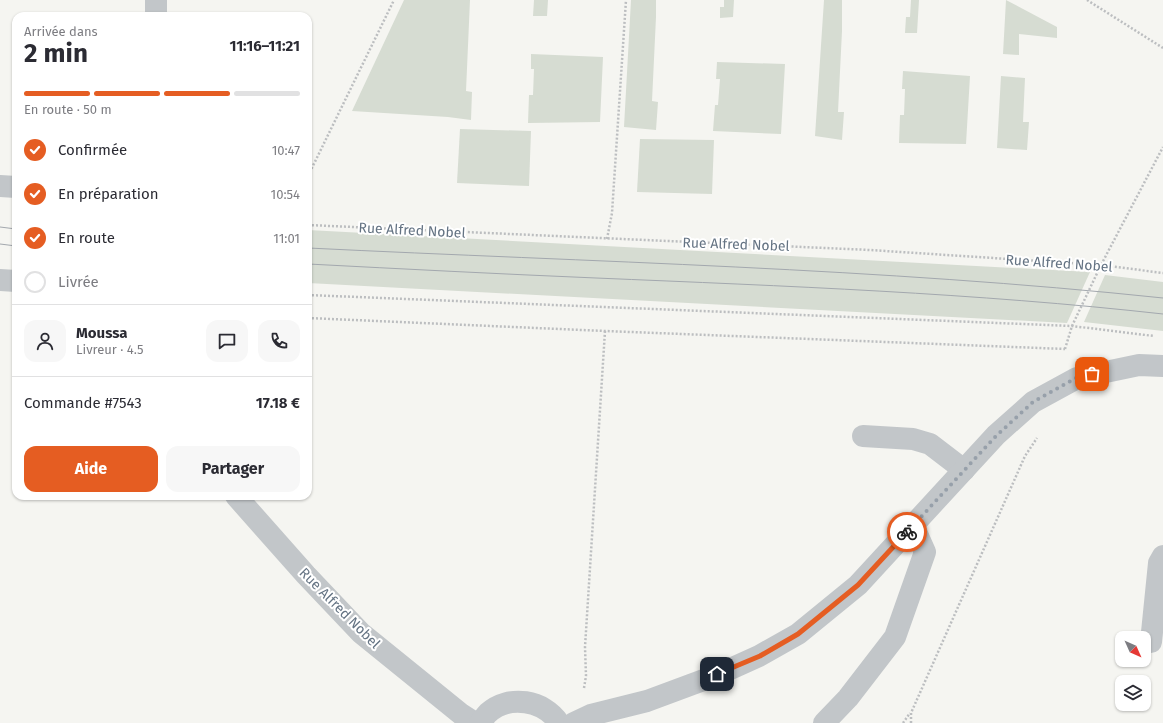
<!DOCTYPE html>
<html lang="fr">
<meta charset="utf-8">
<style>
body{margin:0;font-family:"Fira Sans",sans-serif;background:#f7f7f7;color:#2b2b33;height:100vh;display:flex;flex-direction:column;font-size:15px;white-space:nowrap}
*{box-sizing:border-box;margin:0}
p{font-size:13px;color:#7c7c81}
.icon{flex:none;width:22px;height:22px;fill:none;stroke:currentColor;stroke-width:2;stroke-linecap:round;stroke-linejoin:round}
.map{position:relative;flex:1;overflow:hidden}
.panel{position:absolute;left:12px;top:12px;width:300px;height:488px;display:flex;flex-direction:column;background:#fff;border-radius:12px;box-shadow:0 1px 3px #0004}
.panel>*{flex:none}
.needle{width:26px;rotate:135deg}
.fabs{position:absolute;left:1115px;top:631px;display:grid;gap:8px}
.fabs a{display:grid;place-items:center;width:36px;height:36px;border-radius:8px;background:#fff;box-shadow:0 1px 3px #0004;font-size:20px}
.pin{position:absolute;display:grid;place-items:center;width:34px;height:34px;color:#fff;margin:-17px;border-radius:8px;box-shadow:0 2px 6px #0006}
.courier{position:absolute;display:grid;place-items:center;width:40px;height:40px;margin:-20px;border:3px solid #e55d22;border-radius:50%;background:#fff;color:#222;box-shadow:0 1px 5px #0007}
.summary em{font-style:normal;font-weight:700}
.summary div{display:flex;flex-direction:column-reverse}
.summary{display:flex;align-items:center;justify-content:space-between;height:68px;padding:0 12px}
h1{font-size:26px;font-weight:700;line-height:30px}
.bar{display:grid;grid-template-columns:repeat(4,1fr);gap:6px 4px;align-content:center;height:48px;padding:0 12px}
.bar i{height:5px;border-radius:3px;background:#e1e1e2}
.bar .current{background:#e55d22}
.bar p{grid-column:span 4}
.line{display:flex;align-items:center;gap:10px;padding:0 12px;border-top:1px solid #e1e1e2}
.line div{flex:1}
.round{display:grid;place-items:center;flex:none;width:42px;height:42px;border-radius:12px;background:#f7f7f7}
ol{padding:0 12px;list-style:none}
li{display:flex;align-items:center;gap:12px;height:44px}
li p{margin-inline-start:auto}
li .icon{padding:4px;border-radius:50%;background:#e55d22;color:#fff;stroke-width:4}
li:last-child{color:#7c7c81}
li i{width:22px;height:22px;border:2px solid #e1e1e2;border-radius:50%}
.button{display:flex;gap:8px;margin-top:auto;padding:8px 12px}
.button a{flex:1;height:46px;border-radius:12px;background:#e55d22;color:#fff;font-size:16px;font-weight:700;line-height:46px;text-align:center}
.button a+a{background:#f7f7f7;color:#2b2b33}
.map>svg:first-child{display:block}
.green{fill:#d6dcd2}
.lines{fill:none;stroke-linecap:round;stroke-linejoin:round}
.path{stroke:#bcbec0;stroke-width:2.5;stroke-dasharray:2 2;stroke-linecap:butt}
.minor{stroke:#c2c6c9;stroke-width:22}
.tram{stroke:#a3a8ae;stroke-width:1}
.done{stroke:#97a0aa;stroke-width:4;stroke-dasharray:0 7.2}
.route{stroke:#e55d22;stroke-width:5}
.labels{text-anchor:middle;stroke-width:4;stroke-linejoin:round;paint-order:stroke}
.street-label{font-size:14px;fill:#647383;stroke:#fff}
</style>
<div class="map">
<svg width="1163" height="723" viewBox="0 0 1163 723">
<rect width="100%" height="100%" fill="#f5f5f1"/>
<!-- green -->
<g class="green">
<path d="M404,0H470L466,91L472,92L471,120L448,117L352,111Z"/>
<path d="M534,0H548L547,16H533Z"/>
<path d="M631,0H656V17L652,101L658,102L656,130L624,127Z"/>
<path d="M724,0H734L733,17L720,18V7H724Z"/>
<path d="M824,0H842V31L838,112H844L842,140L815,136Z"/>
<path d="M911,0H919L917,33H905L906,17H910Z"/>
<path d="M1006,0L1057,27V38L1019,34V55L1003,54Z"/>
<path d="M531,54L603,57L600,122L528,123L529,95H533L534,69H531Z"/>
<path d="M717,62L785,64L781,134L713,131L715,105H718L720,79H716Z"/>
<path d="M903,71L970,76L966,144L899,143L900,115H904L905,89H902Z"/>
<path d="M1001,76L1025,78L1023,122H1029L1027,150L997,148Z"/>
<path d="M460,129L531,131L529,186L457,183Z"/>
<path d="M640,139L714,140L712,194L637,192Z"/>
<path d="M308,230L1090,272L1067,323L308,283Z"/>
<path d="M1105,275L1163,282V331L1084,322Z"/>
</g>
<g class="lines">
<!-- path -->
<g class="path">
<path d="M1087,0L1163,48"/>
<path d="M308,176L394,0"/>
<path d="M308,225L870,250L1101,265L1163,273"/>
<path d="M607,239L612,213L626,0"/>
<path d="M308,295L1072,326L1154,336"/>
<path d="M308,318L605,331L1065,349"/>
<path d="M1065,349L1072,326L1101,265L1163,147"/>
<path d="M584,688L586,676L585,647L605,331"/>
<path d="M903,723L910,713"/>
<path d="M911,723V713L1025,456L1037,438"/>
</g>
<!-- minor -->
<g class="minor">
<path d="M156,0V16"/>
<path d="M0,186L16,187"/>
<path d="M0,280L16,281"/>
<path d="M863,436L913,439L930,444L964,470"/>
<path d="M236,496L306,575L361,633L461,714L475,723"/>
<path d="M1144,642H1151L1159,563L1163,556"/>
<path d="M480,723C483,720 485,716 488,713C509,694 544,700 559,723"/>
<path d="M574,723L591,715L647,701L717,675L759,656L798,634L858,585L996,435L1033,402L1077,378L1139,365L1163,366"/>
<path d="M824,723L848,698L895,637L925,552L913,525"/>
</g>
<!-- tram -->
<g class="tram">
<path d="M0,227L16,229"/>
<path d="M0,244L16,246"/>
<path d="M308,248C593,262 879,268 1163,298"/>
<path d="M308,264C404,269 500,274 596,278C785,286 975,293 1163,314"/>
</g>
</g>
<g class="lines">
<!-- done -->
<path class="done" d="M907,532L996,436L1033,402L1076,378L1092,374"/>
<!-- route -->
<path class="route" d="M717,674L760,656L798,634L858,585L907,532"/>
</g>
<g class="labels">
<!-- street labels -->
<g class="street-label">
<text transform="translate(412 230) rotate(3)" y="5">Rue Alfred Nobel</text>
<text transform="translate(736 244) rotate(2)" y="5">Rue Alfred Nobel</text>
<text transform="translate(1059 263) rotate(4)" y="5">Rue Alfred Nobel</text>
<text transform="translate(340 608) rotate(45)" y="5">Rue Alfred Nobel</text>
</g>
</g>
</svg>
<div class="fabs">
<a><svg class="needle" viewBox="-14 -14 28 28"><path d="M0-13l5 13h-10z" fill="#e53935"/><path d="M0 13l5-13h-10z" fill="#7c7c81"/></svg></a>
<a><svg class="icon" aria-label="layers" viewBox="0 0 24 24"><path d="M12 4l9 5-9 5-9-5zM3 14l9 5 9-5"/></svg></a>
</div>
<div class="pin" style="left:1092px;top:374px;background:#ea580c"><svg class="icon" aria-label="bag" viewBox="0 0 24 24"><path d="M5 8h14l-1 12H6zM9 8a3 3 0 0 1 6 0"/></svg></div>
<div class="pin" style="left:717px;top:674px;background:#1f2937"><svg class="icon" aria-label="home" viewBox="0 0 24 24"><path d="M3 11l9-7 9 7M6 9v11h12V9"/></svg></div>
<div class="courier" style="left:907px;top:532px"><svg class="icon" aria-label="bike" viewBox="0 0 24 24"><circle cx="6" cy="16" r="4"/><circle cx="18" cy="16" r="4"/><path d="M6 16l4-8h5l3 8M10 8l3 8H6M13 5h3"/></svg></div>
<section class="panel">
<div class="summary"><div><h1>2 min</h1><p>Arrivée dans</p></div><em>11:16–11:21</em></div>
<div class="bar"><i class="current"></i><i class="current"></i><i class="current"></i><i></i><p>En route · 50 m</p></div>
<ol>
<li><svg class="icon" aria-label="check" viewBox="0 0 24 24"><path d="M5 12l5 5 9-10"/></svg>Confirmée<p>10:47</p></li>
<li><svg class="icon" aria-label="check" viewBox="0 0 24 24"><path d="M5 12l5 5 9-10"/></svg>En préparation<p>10:54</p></li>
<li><svg class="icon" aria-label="check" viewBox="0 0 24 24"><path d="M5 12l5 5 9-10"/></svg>En route<p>11:01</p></li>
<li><i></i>Livrée</li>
</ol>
<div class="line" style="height:72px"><a class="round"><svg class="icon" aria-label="person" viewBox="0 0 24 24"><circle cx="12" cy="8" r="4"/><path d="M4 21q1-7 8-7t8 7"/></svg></a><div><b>Moussa</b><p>Livreur · 4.5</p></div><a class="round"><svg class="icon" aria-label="chat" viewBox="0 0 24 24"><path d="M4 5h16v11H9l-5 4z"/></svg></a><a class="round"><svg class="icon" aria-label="phone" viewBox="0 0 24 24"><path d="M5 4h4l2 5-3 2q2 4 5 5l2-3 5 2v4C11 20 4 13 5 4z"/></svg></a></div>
<div class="line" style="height:52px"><div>Commande #7543</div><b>17.18 €</b></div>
<div class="button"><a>Aide</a><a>Partager</a></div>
</section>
</div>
